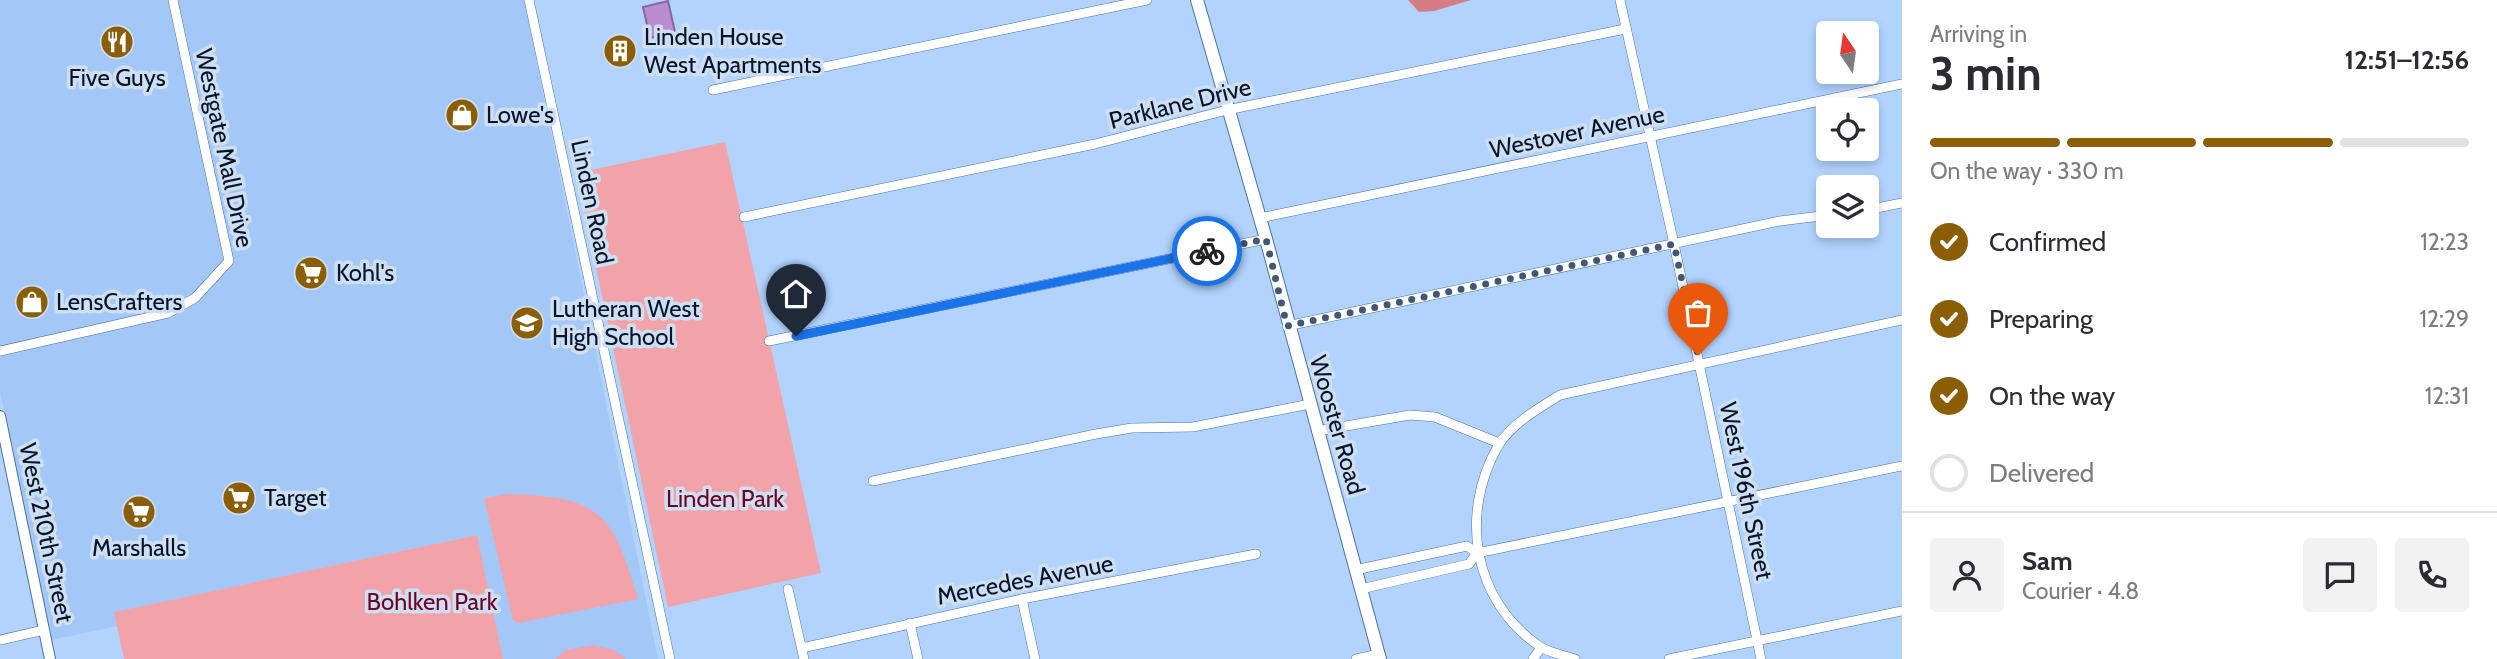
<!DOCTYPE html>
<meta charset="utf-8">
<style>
body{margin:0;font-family:Cabin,sans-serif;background:#f2f2f3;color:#2b2b33;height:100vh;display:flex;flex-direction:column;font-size:26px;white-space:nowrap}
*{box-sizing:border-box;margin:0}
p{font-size:23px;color:#7c7c81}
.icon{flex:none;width:38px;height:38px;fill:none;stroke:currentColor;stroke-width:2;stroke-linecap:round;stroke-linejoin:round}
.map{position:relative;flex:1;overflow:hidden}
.side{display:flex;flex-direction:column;background:#fff;width:595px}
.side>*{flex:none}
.needle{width:46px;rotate:347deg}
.controls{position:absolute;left:1816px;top:21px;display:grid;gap:14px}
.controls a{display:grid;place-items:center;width:63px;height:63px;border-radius:7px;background:#fff;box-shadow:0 4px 10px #0003;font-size:35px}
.pin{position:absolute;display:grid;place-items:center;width:60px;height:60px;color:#fff;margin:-72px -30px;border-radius:50% 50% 50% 0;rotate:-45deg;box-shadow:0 0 7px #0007}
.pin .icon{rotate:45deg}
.courier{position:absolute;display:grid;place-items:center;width:70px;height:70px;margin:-35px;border:5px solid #1a73e8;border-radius:50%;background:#fff;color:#222;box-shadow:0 2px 9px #0007}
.headline em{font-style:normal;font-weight:700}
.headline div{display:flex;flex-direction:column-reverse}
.headline{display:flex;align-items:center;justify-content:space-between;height:119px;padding:0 28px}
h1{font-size:46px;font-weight:700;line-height:52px}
.bar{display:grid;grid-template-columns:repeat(4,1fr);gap:10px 7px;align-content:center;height:84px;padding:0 28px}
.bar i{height:9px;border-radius:5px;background:#e1e1e2}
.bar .selected{background:#8c5e04}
.bar p{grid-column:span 4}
.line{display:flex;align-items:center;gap:18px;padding:0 28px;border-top:2px solid #e1e1e2}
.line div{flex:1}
.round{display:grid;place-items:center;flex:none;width:74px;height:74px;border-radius:7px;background:#f2f2f3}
ol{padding:0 28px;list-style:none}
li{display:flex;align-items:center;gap:21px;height:77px}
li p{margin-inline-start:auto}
li .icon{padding:7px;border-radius:50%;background:#8c5e04;color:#fff;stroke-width:4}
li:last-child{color:#7c7c81}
li i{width:38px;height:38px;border:4px solid #e1e1e2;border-radius:50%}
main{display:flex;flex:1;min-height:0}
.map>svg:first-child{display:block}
.built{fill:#a3c7f7}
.green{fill:#f2a3a9}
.forest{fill:#d57d84}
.water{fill:#bb8cd0;stroke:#85689d;stroke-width:2}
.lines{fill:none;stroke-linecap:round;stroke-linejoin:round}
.minor-casing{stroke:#4c72a2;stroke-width:10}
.tertiary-casing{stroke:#4c72a2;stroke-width:12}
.secondary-casing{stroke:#4c72a2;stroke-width:14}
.minor{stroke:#fff;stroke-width:9}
.tertiary{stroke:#fff;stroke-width:10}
.secondary{stroke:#fff;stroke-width:12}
.done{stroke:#425772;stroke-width:7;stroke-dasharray:0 12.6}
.route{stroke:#1a73e8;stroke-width:9}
.labels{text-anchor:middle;stroke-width:7;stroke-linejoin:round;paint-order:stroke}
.poi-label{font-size:24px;fill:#061427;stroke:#cedff4;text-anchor:start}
.street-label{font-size:24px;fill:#061427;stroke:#cedff4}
.park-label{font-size:24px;fill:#6f0020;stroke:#cedff4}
</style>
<main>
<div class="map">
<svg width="1902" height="659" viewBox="0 0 1902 659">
<rect width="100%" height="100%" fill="#b1d3fe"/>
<!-- built -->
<path class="built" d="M0,0H524L658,659H503L476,535L115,612L117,626L51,640L0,391Z"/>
<!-- green -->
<g class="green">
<path d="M725,142L821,573L668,607L576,173Z"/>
<path d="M508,494C601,497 612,512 638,599L518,623L513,620L484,498Z"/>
<path d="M477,535L503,659H124L114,612Z"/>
<path d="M593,645L614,650L626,659H555L566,650Z"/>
</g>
<!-- forest -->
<path class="forest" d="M1408,0H1471L1434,11L1419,12Z"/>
<!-- water -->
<path class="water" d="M668,1L675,32L650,38L643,7Z"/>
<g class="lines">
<defs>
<g id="minor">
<path d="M529,0L670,659"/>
<path d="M1620,0L1674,244L1761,659"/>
<path d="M713,90L1147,0"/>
<path d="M1867,210L1902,203"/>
<path d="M744,217L1095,144L1227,110L1625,29"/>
<path d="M1260,218L1902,84"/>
<path d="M1287,326L1780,221L1829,215"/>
<path d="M769,341L1266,239"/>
<path d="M0,351L168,313L195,298L229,261L173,0"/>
<path d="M1317,431L1410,415L1435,417L1499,443"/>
<path d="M873,481L1096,434L1132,428L1193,427L1310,404"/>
<path d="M1355,570L1467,546L1477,553"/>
<path d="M788,589L804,659"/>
<path d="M1361,589L1469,564L1477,553L1902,466"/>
<path d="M1022,599L1035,659"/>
<path d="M910,623L918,659"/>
<path d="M0,640L44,630"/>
<path d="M802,648L1022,599L1256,554"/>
<path d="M1356,659L1379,654"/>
<path d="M1533,659L1541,648"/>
<path d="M1575,659C1564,655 1549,653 1539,646C1473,600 1459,515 1498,446C1511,424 1539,408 1560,395L1902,320"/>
<path d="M1669,659L1902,611"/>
</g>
<path id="tertiary" d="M0,416L50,659"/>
<path id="secondary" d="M1197,0L1266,239L1380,659"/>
</defs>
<!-- minor casing -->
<use href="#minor" class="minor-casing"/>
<!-- tertiary casing -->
<use href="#tertiary" class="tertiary-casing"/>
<!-- secondary casing -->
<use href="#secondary" class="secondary-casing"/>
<!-- minor -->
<use href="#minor" class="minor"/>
<!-- tertiary -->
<use href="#tertiary" class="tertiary"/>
<!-- secondary -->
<use href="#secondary" class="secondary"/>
</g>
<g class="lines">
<!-- done -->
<path class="done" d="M1207,251L1266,239L1287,326L1674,244L1698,355"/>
<!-- route -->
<path class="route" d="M796,336L1207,251"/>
</g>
<!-- icons -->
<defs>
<symbol id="restaurant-disc" viewBox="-11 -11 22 22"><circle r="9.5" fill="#8c5e04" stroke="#cedff4"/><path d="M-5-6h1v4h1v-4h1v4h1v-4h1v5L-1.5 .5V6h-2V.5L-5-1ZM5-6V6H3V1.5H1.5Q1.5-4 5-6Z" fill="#fff"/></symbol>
<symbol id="building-disc" viewBox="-11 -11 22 22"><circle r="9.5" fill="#8c5e04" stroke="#cedff4"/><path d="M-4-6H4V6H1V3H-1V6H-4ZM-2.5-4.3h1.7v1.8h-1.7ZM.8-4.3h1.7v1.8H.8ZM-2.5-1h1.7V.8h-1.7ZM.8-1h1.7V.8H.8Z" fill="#fff"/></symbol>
<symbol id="shop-disc" viewBox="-11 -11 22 22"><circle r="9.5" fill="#8c5e04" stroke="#cedff4"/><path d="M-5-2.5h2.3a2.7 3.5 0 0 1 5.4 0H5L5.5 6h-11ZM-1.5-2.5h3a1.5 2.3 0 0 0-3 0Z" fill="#fff"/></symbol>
<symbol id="supermarket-disc" viewBox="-11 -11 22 22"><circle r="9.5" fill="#8c5e04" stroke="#cedff4"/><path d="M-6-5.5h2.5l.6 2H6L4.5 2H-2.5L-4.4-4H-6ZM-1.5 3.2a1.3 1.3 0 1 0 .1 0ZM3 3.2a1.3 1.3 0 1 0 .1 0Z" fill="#fff"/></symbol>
<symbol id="school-disc" viewBox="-11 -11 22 22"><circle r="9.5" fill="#8c5e04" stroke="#cedff4"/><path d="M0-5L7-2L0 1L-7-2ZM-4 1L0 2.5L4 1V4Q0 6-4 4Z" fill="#fff"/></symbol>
</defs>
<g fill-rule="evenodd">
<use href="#restaurant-disc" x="98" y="23" width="38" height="38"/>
<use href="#building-disc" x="601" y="32" width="38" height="38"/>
<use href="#shop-disc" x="443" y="96" width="38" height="38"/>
<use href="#supermarket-disc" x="292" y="254" width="38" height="38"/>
<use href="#shop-disc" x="13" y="283" width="38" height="38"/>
<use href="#school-disc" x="508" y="304" width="38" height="38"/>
<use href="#supermarket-disc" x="220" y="479" width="38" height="38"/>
<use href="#supermarket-disc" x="120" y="493" width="38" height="38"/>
</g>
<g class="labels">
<!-- poi labels -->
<g class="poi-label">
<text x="644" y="45">Linden House<tspan x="644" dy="28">West Apartments</tspan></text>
<text x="117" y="86" text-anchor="middle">Five Guys</text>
<text x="486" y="123">Lowe's</text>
<text x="336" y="281">Kohl's</text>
<text x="56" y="310">LensCrafters</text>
<text x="552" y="317">Lutheran West<tspan x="552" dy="28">High School</tspan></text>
<text x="264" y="506">Target</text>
<text x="139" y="556" text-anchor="middle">Marshalls</text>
</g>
<!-- street labels -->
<g class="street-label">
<text transform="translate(1180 104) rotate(-14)" y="8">Parklane Drive</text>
<text transform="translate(1577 132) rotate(-12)" y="8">Westover Avenue</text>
<text transform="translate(224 148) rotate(78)" y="8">Westgate Mall Drive</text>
<text transform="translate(592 202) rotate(78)" y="8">Linden Road</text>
<text transform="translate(1337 425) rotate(74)" y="8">Wooster Road</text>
<text transform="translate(1746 491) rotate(78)" y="8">West 196th Street</text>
<text transform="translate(46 533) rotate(78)" y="8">West 210th Street</text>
<text transform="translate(1025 580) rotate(-11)" y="8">Mercedes Avenue</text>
</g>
<!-- park labels -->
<g class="park-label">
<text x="725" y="507">Linden Park</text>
<text x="432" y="610">Bohlken Park</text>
</g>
</g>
</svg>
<div class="controls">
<a><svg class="needle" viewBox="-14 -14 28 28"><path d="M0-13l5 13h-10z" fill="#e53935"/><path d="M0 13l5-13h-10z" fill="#7c7c81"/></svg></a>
<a><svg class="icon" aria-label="locate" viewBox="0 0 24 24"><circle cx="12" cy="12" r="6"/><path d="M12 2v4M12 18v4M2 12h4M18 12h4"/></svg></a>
<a><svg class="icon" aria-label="layers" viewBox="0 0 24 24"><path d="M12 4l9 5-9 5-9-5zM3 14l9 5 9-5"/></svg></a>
</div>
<div class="pin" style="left:1698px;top:355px;background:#ea580c"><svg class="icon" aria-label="bag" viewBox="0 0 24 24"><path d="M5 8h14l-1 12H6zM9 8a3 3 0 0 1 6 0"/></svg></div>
<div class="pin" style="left:796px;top:336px;background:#1f2937"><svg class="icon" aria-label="home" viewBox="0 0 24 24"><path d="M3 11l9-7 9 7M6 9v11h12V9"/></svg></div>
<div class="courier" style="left:1207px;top:251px"><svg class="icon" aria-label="bike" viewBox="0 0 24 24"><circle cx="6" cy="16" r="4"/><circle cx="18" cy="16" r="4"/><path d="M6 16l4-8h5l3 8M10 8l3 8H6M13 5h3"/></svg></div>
</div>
<section class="side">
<div class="headline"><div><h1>3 min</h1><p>Arriving in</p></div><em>12:51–12:56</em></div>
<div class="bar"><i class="selected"></i><i class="selected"></i><i class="selected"></i><i></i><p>On the way · 330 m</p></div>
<ol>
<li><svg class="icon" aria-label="check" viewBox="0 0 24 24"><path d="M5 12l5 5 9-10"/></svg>Confirmed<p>12:23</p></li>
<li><svg class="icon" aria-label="check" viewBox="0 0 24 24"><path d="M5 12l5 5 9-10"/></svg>Preparing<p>12:29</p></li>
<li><svg class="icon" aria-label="check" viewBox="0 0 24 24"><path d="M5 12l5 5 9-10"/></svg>On the way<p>12:31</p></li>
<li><i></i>Delivered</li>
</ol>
<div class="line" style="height:126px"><a class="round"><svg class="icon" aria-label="person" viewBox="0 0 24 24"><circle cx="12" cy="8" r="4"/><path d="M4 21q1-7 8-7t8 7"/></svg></a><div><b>Sam</b><p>Courier · 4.8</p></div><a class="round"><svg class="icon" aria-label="chat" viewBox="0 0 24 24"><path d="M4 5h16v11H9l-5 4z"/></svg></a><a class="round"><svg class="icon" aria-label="phone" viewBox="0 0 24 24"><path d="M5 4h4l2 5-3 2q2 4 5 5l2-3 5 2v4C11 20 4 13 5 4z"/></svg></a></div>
</section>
</main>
